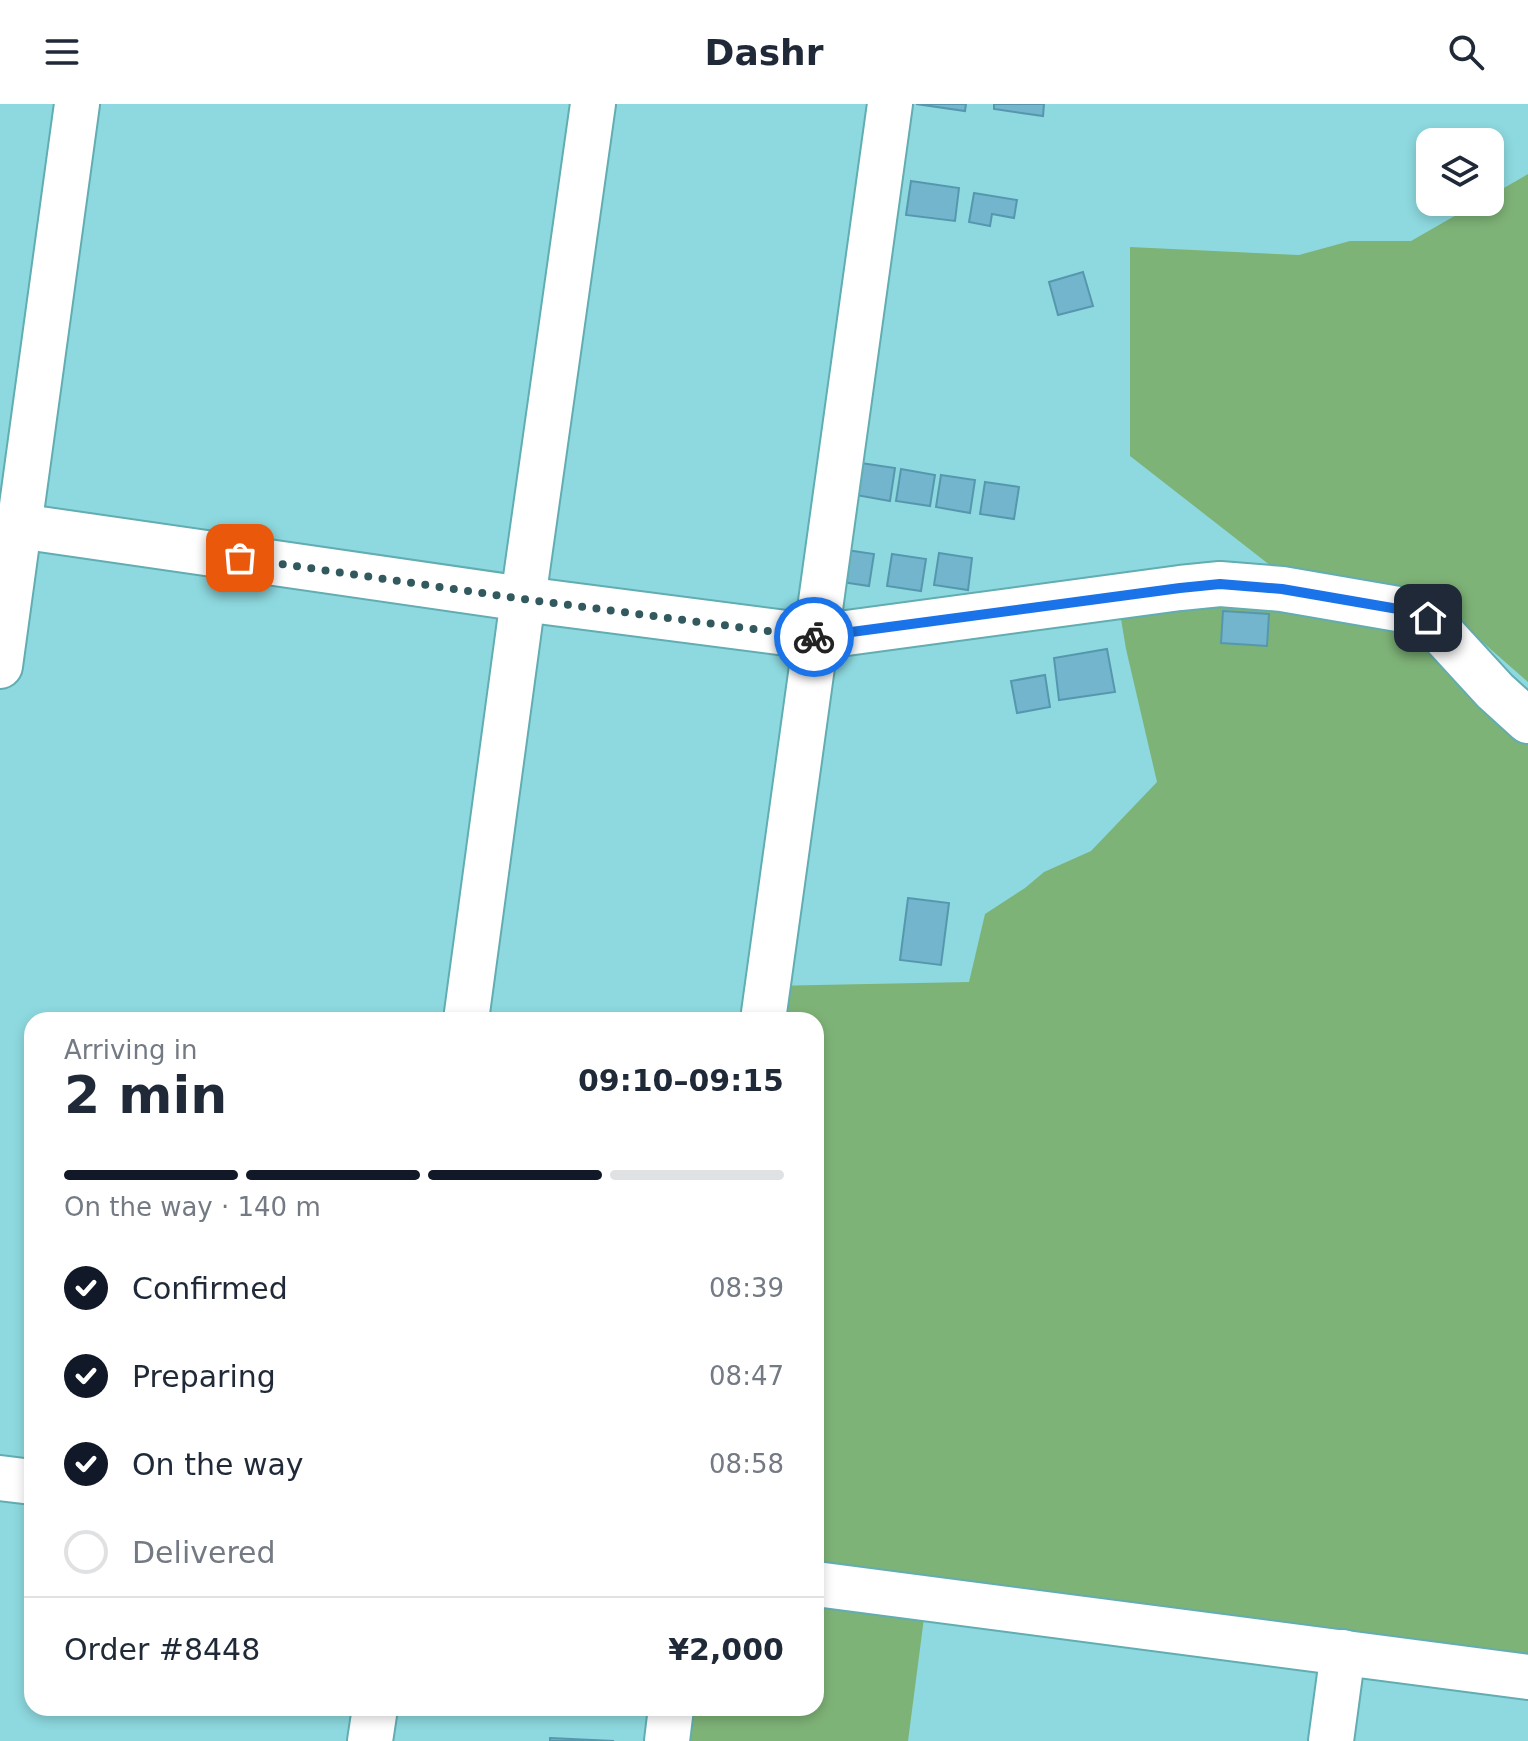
<!DOCTYPE html>
<meta charset="utf-8">
<style>
body{margin:0;font-family:"DejaVu Sans",sans-serif;background:#f2f2f3;color:#1f2937;height:100vh;display:flex;flex-direction:column;font-size:30px;white-space:nowrap}
*{box-sizing:border-box;margin:0}
p{font-size:26px;color:#747a83}
.icon{flex:none;width:44px;height:44px;fill:none;stroke:currentColor;stroke-width:2;stroke-linecap:round;stroke-linejoin:round}
.map{position:relative;flex:1;overflow:hidden}
.side{position:absolute;left:24px;top:908px;width:800px;height:704px;display:flex;flex-direction:column;background:#fff;border-radius:24px;box-shadow:0 4px 12px #0003}
.side>*{flex:none}
.fabs{position:absolute;left:1416px;top:24px;display:grid;gap:16px}
.fabs a{display:grid;place-items:center;width:88px;height:88px;border-radius:16px;background:#fff;box-shadow:0 4px 12px #0003;font-size:40px}
.pin{position:absolute;display:grid;place-items:center;width:68px;height:68px;color:#fff;margin:-34px;border-radius:16px;box-shadow:0 4px 12px #0006}
.courier{position:absolute;display:grid;place-items:center;width:80px;height:80px;margin:-40px;border:6px solid #1a73e8;border-radius:50%;background:#fff;color:#222;box-shadow:0 2px 10px #0007}
.head em{font-style:normal;font-weight:700}
.head div{display:flex;flex-direction:column-reverse}
.head{display:flex;align-items:center;justify-content:space-between;height:136px;padding:0 40px}
h1{font-size:52px;font-weight:700;line-height:60px}
.bar{display:grid;grid-template-columns:repeat(4,1fr);gap:12px 8px;align-content:center;height:96px;padding:0 40px}
.bar i{height:10px;border-radius:6px;background:#e0e1e3}
.bar .active{background:#111827}
.bar p{grid-column:span 4}
.line{display:flex;align-items:center;gap:20px;padding:0 40px;border-top:2px solid #e0e1e3}
.line div{flex:1}
ol{padding:0 40px;list-style:none}
li{display:flex;align-items:center;gap:24px;height:88px}
li p{margin-inline-start:auto}
li .icon{padding:8px;border-radius:50%;background:#111827;color:#fff;stroke-width:4}
li:last-child{color:#747a83}
li i{width:44px;height:44px;border:4px solid #e0e1e3;border-radius:50%}
header{display:flex;justify-content:space-between;align-items:center;height:104px;padding:0 40px;background:#fff;font-size:36px;font-weight:700}
.map>svg:first-child{display:block}
.green{fill:#7eb377}
.building{fill:#72b5cc;stroke:#5598ae;stroke-width:2}
.lines{fill:none;stroke-linecap:round;stroke-linejoin:round}
.minor-casing{stroke:#61adb2;stroke-width:48}
.minor{stroke:#fff;stroke-width:44}
.done{stroke:#325a5e;stroke-width:8;stroke-dasharray:0 14.4}
.route{stroke:#1a73e8;stroke-width:10}
</style>
<header><svg class="icon" aria-label="menu" viewBox="0 0 24 24"><path d="M4 6h16M4 12h16M4 18h16"/></svg>Dashr<svg class="icon" aria-label="search" viewBox="0 0 24 24"><circle cx="10" cy="10" r="6"/><path d="M15 15l6 6"/></svg></header>
<div class="map">
<svg width="1528" height="1637" viewBox="0 0 1528 1637">
<rect width="100%" height="100%" fill="#8dd9df"/>
<!-- green -->
<g class="green">
<path d="M1528,70V578L1472,529L1431,502L1298,483L1130,352V143L1299,151L1350,137H1411L1479,98H1490V92Z"/>
<path d="M1226,493L1396,520L1456,560L1509,623L1528,641V1562L816,1478V916H763L767,882L969,878L985,810L1025,784L1044,768L1091,747L1157,678L1126,545L1118,497Z"/>
<path d="M816,1497L924,1514L908,1637H678L684,1604H816Z"/>
</g>
<!-- building -->
<g class="building">
<path d="M916,0H966L965,7Z"/>
<path d="M994,0H1044L1043,12L994,5Z"/>
<path d="M911,77L959,84L955,117L906,111Z"/>
<path d="M974,89L1017,96L1014,114L992,110L990,122L969,118Z"/>
<path d="M1083,168L1093,202L1058,211L1049,178Z"/>
<path d="M861,359L895,364L890,397L856,391Z"/>
<path d="M901,365L935,371L930,402L896,397Z"/>
<path d="M941,371L975,376L970,409L936,403Z"/>
<path d="M985,378L1019,383L1014,415L980,410Z"/>
<path d="M840,445L874,450L869,482L835,477Z"/>
<path d="M939,449L972,454L968,486L934,481Z"/>
<path d="M892,450L926,455L921,487L887,482Z"/>
<path d="M1223,507L1269,510L1267,542L1221,539Z"/>
<path d="M1107,545L1115,588L1059,596L1054,554Z"/>
<path d="M1045,571L1050,603L1017,609L1011,577Z"/>
<path d="M908,794L949,799L941,861L900,856Z"/>
<path d="M550,1634L614,1637H550Z"/>
</g>
<g class="lines">
<defs>
<g id="minor">
<path d="M19,422L523,495L817,533L1180,484L1220,480L1282,485L1398,505L1428,514L1495,587L1528,617"/>
<path d="M0,562L77,0"/>
<path d="M466,916L523,495L593,0"/>
<path d="M763,916L890,0"/>
<path d="M0,1374L32,1378"/>
<path d="M816,1480L1528,1573"/>
<path d="M370,1637L375,1604"/>
<path d="M667,1637L671,1604"/>
<path d="M1331,1637L1343,1548"/>
</g>
</defs>
<!-- minor casing -->
<use href="#minor" class="minor-casing"/>
<!-- minor -->
<use href="#minor" class="minor"/>
</g>
<g class="lines">
<!-- done -->
<path class="done" d="M240,454L523,495L814,533"/>
<!-- route -->
<path class="route" d="M814,533L1180,484L1220,480L1282,485L1398,505L1428,514"/>
</g>
</svg>
<div class="fabs">
<a><svg class="icon" aria-label="layers" viewBox="0 0 24 24"><path d="M12 4l9 5-9 5-9-5zM3 14l9 5 9-5"/></svg></a>
</div>
<div class="pin" style="left:240px;top:454px;background:#ea580c"><svg class="icon" aria-label="bag" viewBox="0 0 24 24"><path d="M5 8h14l-1 12H6zM9 8a3 3 0 0 1 6 0"/></svg></div>
<div class="pin" style="left:1428px;top:514px;background:#1f2937"><svg class="icon" aria-label="home" viewBox="0 0 24 24"><path d="M3 11l9-7 9 7M6 9v11h12V9"/></svg></div>
<div class="courier" style="left:814px;top:533px"><svg class="icon" aria-label="bike" viewBox="0 0 24 24"><circle cx="6" cy="16" r="4"/><circle cx="18" cy="16" r="4"/><path d="M6 16l4-8h5l3 8M10 8l3 8H6M13 5h3"/></svg></div>
<section class="side">
<div class="head"><div><h1>2 min</h1><p>Arriving in</p></div><em>09:10–09:15</em></div>
<div class="bar"><i class="active"></i><i class="active"></i><i class="active"></i><i></i><p>On the way · 140 m</p></div>
<ol>
<li><svg class="icon" aria-label="check" viewBox="0 0 24 24"><path d="M5 12l5 5 9-10"/></svg>Confirmed<p>08:39</p></li>
<li><svg class="icon" aria-label="check" viewBox="0 0 24 24"><path d="M5 12l5 5 9-10"/></svg>Preparing<p>08:47</p></li>
<li><svg class="icon" aria-label="check" viewBox="0 0 24 24"><path d="M5 12l5 5 9-10"/></svg>On the way<p>08:58</p></li>
<li><i></i>Delivered</li>
</ol>
<div class="line" style="height:104px"><div>Order #8448</div><b>¥2,000</b></div>
</section>
</div>
